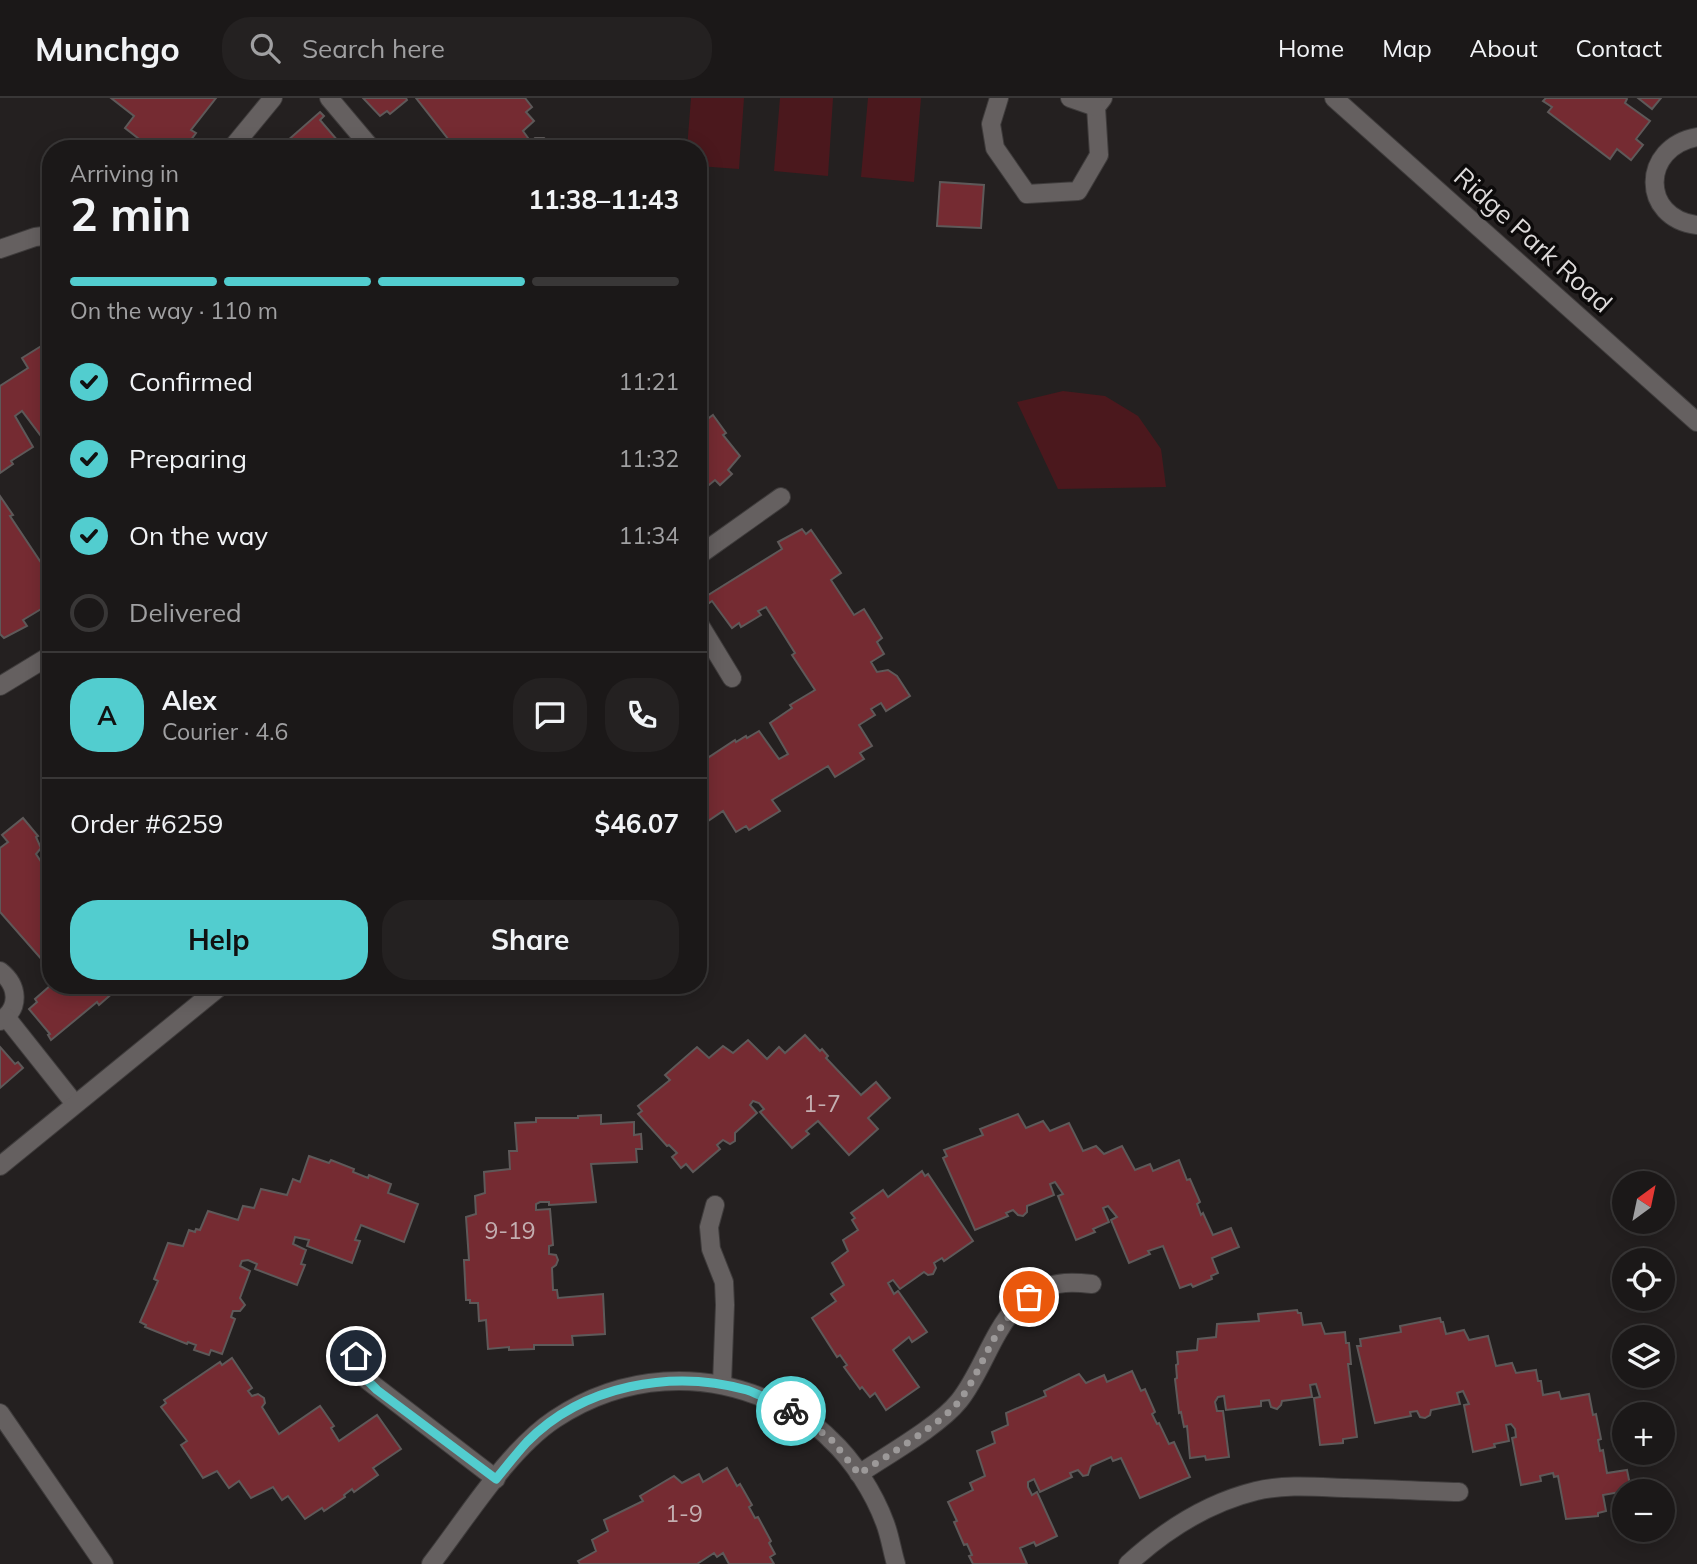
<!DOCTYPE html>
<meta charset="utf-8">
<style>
body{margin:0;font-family:Mulish,sans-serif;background:#242121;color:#f1f3f6;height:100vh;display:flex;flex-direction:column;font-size:26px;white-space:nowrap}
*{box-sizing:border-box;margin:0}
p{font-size:23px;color:#a0a0a2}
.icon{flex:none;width:38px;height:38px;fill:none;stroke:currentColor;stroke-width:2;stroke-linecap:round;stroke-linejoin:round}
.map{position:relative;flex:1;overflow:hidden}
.details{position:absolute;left:42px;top:42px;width:665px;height:854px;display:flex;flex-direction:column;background:#1b1818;border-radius:28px;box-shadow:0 4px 18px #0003,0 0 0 2px #393737}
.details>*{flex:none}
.needle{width:46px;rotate:33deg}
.fabs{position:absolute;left:1612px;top:1073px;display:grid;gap:14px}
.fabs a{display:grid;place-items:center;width:63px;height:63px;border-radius:50%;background:#1b1818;box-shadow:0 4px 18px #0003,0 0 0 2px #393737;font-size:35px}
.pin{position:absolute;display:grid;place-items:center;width:60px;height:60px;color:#fff;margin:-30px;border:4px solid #fff;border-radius:50%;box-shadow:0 2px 7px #0007}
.courier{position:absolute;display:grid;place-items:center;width:70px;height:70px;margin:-35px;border:5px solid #52cdcf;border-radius:50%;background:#fff;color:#222;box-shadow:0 2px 9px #0007}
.headline em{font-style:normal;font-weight:700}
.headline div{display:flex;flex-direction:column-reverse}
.headline{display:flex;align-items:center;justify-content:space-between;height:119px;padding:0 28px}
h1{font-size:46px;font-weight:700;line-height:52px}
.bar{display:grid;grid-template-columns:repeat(4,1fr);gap:10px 7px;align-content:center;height:84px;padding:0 28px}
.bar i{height:9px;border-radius:5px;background:#393737}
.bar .active{background:#52cdcf}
.bar p{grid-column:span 4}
.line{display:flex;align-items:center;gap:18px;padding:0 28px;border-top:2px solid #393737}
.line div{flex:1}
.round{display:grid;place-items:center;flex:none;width:74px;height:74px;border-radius:28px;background:#242121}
ol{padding:0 28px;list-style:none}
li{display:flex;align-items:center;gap:21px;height:77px}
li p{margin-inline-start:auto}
li .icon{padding:7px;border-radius:50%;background:#52cdcf;color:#111;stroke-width:4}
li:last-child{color:#a0a0a2}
li i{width:38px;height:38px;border:4px solid #393737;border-radius:50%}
.cta{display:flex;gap:14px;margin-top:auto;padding:14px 28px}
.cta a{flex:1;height:80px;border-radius:28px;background:#52cdcf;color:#111;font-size:28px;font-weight:700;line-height:80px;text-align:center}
.cta a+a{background:#242121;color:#f1f3f6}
header{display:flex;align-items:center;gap:42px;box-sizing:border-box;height:98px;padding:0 35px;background:#1b1818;border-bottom:2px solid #393737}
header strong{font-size:33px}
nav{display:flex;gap:38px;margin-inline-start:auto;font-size:24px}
.search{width:490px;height:63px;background:#242121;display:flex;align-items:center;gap:18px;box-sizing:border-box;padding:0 24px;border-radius:28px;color:#a0a0a2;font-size:26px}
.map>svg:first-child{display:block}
.green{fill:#4b181d}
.building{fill:#752b32;stroke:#5e5959;stroke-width:2}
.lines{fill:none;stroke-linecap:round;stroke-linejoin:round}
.service-casing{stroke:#3f3c3c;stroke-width:20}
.minor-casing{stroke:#3f3c3c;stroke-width:20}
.tertiary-casing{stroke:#3f3c3c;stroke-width:20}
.service{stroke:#656060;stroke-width:18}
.minor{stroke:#656060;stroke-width:18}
.tertiary{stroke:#656060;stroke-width:18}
.done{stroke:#9c9999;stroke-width:7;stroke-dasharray:0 12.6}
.route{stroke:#52cdcf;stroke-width:9}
.labels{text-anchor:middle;stroke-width:7;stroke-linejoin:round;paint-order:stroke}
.number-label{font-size:23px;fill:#c3aeb0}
.street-label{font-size:26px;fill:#dddada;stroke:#0c0a0a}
</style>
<header>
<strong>Munchgo</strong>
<div class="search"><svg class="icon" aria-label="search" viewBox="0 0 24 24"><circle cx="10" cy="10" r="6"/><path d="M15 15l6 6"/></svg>Search here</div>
<nav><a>Home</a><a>Map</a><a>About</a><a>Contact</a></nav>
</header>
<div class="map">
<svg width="1697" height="1466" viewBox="0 0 1697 1466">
<rect width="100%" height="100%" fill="#242020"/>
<!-- green -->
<g class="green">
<path d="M691,0H744L739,71L698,68V51H687Z"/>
<path d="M780,0H833L828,78L774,73Z"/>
<path d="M868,0H921L914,84L861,79Z"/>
<path d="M1063,293L1105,298L1138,318L1161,351L1166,389L1058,391L1017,304Z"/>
</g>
<!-- building -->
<g class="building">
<path d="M111,0H216L191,32L196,35L184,51L177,49L175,51H152L125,30L134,18Z"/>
<path d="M363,0H406L407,2L390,16L387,13L380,18Z"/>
<path d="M416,0H525L532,9L526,14L534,23L523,33L531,44L535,40H544L556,51H456Z"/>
<path d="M1546,0H1626L1627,1L1625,5L1650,23L1636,41L1643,47L1631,62L1617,51L1610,61L1548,14L1552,9L1543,3Z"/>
<path d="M1638,0H1661L1652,11Z"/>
<path d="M320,14L324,18L320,22L344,50L278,51Z"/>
<path d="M940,84L984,87L981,130L937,128Z"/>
<path d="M51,242V337L44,342L22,313L15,318L33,349L11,363L13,366L0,375V288L28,270L22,260Z"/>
<path d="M713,317L726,335L723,337L740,358L728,372L732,376L720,387L715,382L698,396V320L702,325Z"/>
<path d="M0,398L13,417L10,418L40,463L46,459L44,456L51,451V505L23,522L27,528L4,540L0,536Z"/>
<path d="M802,431L806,436L811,432L841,475L831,482L854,517L864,511L882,540L877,544L884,556L871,564L877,574L888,572L897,578L910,598L886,613L881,605L871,611L875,617L859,627L872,648L860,655L864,661L835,679L828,668L772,702L780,713L749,732L746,728L736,734L723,713L705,725L701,719L698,721V641L709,659L735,642L736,644L746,638L747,640L759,633L779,661L788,656L770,625L792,610L790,607L815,592L792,557L795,555L766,509L758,513L761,517L741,529L739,525L732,530L712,503L709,505L705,499L782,451L778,444Z"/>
<path d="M23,720L38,738L36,739L41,750L36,756L44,768L51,762V872L0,814V750L8,744L2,737Z"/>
<path d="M51,887L56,890L59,887H122L99,907L97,904L51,942L48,937L50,936L29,911L37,904L35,901Z"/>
<path d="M805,937L820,953L822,951L828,958L826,960L861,997L876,984L890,1000L868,1020L878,1031L849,1057L818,1023L806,1033L809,1036L792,1050L760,1014L764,1011L759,1005L753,1003L750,1007L757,1015L735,1035V1043L730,1046L723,1042L717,1047L720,1051L693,1074L686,1066L681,1070L672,1059L677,1055L669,1047L667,1048L638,1016L642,1013L638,1008L670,982L665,977L697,949L709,960L723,948L733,955L748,942L767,961L779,949L785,955Z"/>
<path d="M0,949L15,966L18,964L23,970L0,990Z"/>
<path d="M1018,1016L1026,1030L1043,1023L1050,1033L1069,1025L1083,1053L1096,1048L1104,1056L1122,1048L1135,1072L1150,1066L1153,1073L1179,1062L1187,1082L1190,1081L1200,1104L1197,1106L1201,1117L1203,1115L1213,1137L1231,1130L1239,1149L1212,1160L1218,1175L1211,1178L1212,1181L1193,1189L1191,1186L1180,1190L1163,1148L1148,1153L1150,1156L1129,1165L1111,1122L1117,1119L1108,1108L1103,1110L1109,1124L1093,1131L1095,1134L1076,1142L1058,1098L1063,1096L1055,1084L1050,1086L1054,1097L1027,1108V1114L1023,1118L1018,1117L1013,1112L1006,1115L1008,1118L975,1132L943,1060L947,1058L944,1052L983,1037L980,1031Z"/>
<path d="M601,1017V1026L634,1024V1037L641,1036L642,1051H636L637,1064L591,1066L596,1104L549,1107V1104H540L536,1106V1112L550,1111L553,1147L549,1148V1156L556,1157L558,1162L556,1167L552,1170L553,1192H557L558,1200L603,1196L605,1236L572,1238L573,1247H534V1251L509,1252V1249L488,1251L486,1222L479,1223L478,1205H470V1202H466L464,1162H469L466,1119L476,1116L475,1098L485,1095L484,1074L510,1071L509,1053H517L515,1025L536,1024V1020H578V1018Z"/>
<path d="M309,1058L329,1065L331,1062L354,1071L353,1074L368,1080L369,1077L391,1086L388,1095L418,1106L404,1144L361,1127L355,1142L360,1143L352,1165L307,1148L309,1142L295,1139L293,1146L306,1152L301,1166L305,1167L297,1187L255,1171L257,1166L248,1162L242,1163L240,1168L250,1173L240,1200L245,1207L240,1213H233L231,1219L235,1221L222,1256L211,1252L209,1257L194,1252L196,1247L188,1244L187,1246L145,1229L146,1227L140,1224L158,1183L154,1181L168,1145L183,1148L189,1132L195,1134L196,1131L200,1132L208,1113L238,1122L243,1108L254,1110L261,1091L287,1097L293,1081L300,1084Z"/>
<path d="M922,1073L925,1078L928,1076L973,1143L944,1163L942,1160L934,1165L936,1170L933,1176L928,1177L924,1174L900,1191L893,1182L888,1185L894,1196L898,1193L927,1234L912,1244L909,1239L893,1252L919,1289L886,1312L875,1295L870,1299L862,1289L860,1291L844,1269L847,1267L840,1257L837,1259L812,1220L836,1203L831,1196L844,1187L832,1165L848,1153L843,1142L858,1132L852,1122L855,1120L851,1115L883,1092L888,1099Z"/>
<path d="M1297,1212L1298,1215H1301L1303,1227L1321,1225L1325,1236L1345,1234L1346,1245H1349L1351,1266H1348L1357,1339L1343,1341V1345L1320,1347L1314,1300L1320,1299L1316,1286L1310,1287L1312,1299L1282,1303L1281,1307L1277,1311L1271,1309L1269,1302L1261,1303V1308L1226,1312L1224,1298L1218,1299L1215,1304L1217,1313H1223L1229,1359L1206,1362L1205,1358L1190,1360L1187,1328L1184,1329L1181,1314L1179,1315L1175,1281L1177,1280L1176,1267L1178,1266L1177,1254L1197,1252L1198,1241L1216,1239L1217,1226L1259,1223L1258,1216Z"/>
<path d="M1440,1220L1441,1224H1443L1446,1236L1464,1232L1469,1242L1488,1238L1496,1268L1512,1265L1516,1275L1536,1272L1538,1283H1541L1543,1297L1559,1294L1561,1301L1589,1296L1593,1317L1596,1316L1601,1341L1598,1342L1600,1353L1603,1352L1607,1375L1627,1372L1631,1392L1603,1397L1606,1413L1598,1415V1418L1566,1421L1558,1378L1554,1379L1553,1375L1540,1378L1541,1383L1521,1387L1512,1340L1516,1339L1515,1331L1511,1326L1506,1327L1509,1343L1494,1346L1495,1349L1473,1354L1464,1307L1469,1306L1463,1293L1457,1295L1460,1306L1431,1312L1430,1317L1425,1320L1420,1319L1417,1313L1410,1314L1411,1318L1375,1325L1357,1248H1361L1360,1241L1401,1234L1400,1228Z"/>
<path d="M232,1260L252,1290L248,1293L252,1298L258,1296L264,1300L265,1305L262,1309L279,1336L320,1308L334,1328L331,1330L339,1343L377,1317L401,1351L373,1370L378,1377L354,1394L352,1391L344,1397L345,1399L324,1413L322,1410L305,1421L288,1398L282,1402L273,1389L251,1400L239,1383L229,1390L217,1373L203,1380L181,1347L187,1343L161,1309L166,1305L164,1302L220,1264L222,1267Z"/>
<path d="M1132,1273L1141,1293L1145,1291L1155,1314L1152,1316L1157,1326L1159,1325L1169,1346L1174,1344L1190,1379L1140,1400L1121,1360L1113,1363L1111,1359L1091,1368L1088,1377L1083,1378L1078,1372L1070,1375L1072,1379L1040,1394L1034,1381L1028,1384V1389L1032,1397L1037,1394L1057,1438L1036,1448L1034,1444L1020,1450L1027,1466H973L969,1458L972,1457L967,1446L964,1447L954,1424L957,1423L948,1404L973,1392L970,1385L985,1378L977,1353L995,1345L992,1334L1008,1327L1006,1315L1046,1298L1044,1293L1079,1276L1086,1285L1104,1277L1107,1284Z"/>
<path d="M727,1370L737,1388L740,1386L752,1407L749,1409L755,1420L758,1419L771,1443L769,1445L775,1456L770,1459L774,1466H729L723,1455L717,1459L714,1455L697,1466H580L578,1463L596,1453L592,1442L608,1433L604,1422L643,1403L640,1398L674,1378L682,1385L699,1376L703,1384Z"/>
</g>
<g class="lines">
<defs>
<g id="service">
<path d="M999,0L991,26L995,50L1027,96L1078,93L1099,57L1096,9L1103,0"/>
<path d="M1070,0L1096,9"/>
</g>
<g id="minor">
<path d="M329,0L372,51"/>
<path d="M1697,39C1641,49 1640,120 1697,127"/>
<path d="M231,51L273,0"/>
<path d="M0,151L35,139L51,137"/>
<path d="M698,458L781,399"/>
<path d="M698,524L732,580"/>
<path d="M0,588L51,557"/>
<path d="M0,873C18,887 21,910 0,923"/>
<path d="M6,919L75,1006"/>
<path d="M0,1068L222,887"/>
<path d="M715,1107L709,1129L711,1151L724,1184L725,1207L722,1286"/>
<path d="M356,1241V1258L367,1282L496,1381"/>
<path d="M859,1376C887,1357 939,1328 959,1303C992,1262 1000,1191 1065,1185C1074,1184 1083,1185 1092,1186"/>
<path d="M431,1466C466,1421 508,1352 555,1321C623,1276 704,1271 777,1306C795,1315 816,1326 830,1341C853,1362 874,1395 885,1425C890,1438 892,1453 896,1466"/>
<path d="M1128,1466C1165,1432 1207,1405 1256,1393C1286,1386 1317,1389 1347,1390C1384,1391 1421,1393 1459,1394"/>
</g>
<g id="tertiary">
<path d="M1334,0L1697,324"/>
<path d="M0,1315L104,1466"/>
</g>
</defs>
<!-- service casing -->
<use href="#service" class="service-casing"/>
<!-- minor casing -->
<use href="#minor" class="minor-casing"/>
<!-- tertiary casing -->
<use href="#tertiary" class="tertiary-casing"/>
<!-- service -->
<use href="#service" class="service"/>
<!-- minor -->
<use href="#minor" class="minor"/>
<!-- tertiary -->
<use href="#tertiary" class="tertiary"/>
</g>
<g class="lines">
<!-- done -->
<path class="done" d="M791,1313L830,1340L859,1376C886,1358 942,1326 960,1302C985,1268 993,1225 1029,1199"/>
<!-- route -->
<path class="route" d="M356,1258L367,1282L377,1292L496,1381C506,1369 516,1356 527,1344C583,1287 672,1271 747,1292C762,1297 776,1306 791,1313"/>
</g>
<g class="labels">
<!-- number labels -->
<g class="number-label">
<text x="822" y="1014">1-7</text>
<text x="510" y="1141">9-19</text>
<text x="684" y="1424">1-9</text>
</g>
<!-- street labels -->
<g class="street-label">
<text transform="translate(1533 142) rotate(42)" y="9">Ridge Park Road</text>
</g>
</g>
</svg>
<div class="fabs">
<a><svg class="needle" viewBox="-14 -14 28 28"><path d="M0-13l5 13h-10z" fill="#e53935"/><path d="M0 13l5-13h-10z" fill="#a0a0a2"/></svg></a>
<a><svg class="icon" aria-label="locate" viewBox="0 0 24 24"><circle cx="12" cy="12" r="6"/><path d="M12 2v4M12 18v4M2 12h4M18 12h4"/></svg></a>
<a><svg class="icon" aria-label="layers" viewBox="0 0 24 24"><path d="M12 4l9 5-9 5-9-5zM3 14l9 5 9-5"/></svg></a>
<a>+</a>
<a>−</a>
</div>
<div class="pin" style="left:1029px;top:1199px;background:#ea580c"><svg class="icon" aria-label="bag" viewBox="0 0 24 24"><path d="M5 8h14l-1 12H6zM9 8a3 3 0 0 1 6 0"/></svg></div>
<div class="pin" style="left:356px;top:1258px;background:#1f2937"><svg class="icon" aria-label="home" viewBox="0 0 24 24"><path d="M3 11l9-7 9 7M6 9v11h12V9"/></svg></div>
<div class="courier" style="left:791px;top:1313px"><svg class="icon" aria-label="bike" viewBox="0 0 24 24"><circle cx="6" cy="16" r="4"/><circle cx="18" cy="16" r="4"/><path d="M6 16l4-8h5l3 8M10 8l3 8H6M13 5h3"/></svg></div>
<section class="details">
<div class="headline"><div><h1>2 min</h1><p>Arriving in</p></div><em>11:38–11:43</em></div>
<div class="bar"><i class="active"></i><i class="active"></i><i class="active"></i><i></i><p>On the way · 110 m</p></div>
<ol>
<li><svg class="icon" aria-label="check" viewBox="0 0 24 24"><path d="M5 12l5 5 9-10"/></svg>Confirmed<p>11:21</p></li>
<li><svg class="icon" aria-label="check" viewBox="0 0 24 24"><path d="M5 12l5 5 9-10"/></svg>Preparing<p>11:32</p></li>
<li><svg class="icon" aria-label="check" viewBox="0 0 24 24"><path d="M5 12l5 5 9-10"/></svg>On the way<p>11:34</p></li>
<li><i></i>Delivered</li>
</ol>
<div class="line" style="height:126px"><b class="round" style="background:#52cdcf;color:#111">A</b><div><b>Alex</b><p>Courier · 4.6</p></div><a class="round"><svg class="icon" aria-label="chat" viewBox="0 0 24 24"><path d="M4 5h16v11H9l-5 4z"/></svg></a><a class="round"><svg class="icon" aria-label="phone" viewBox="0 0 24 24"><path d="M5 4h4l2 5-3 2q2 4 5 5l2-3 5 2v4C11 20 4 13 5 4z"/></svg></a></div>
<div class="line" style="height:91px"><div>Order #6259</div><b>$46.07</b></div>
<div class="cta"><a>Help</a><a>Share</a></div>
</section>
</div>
